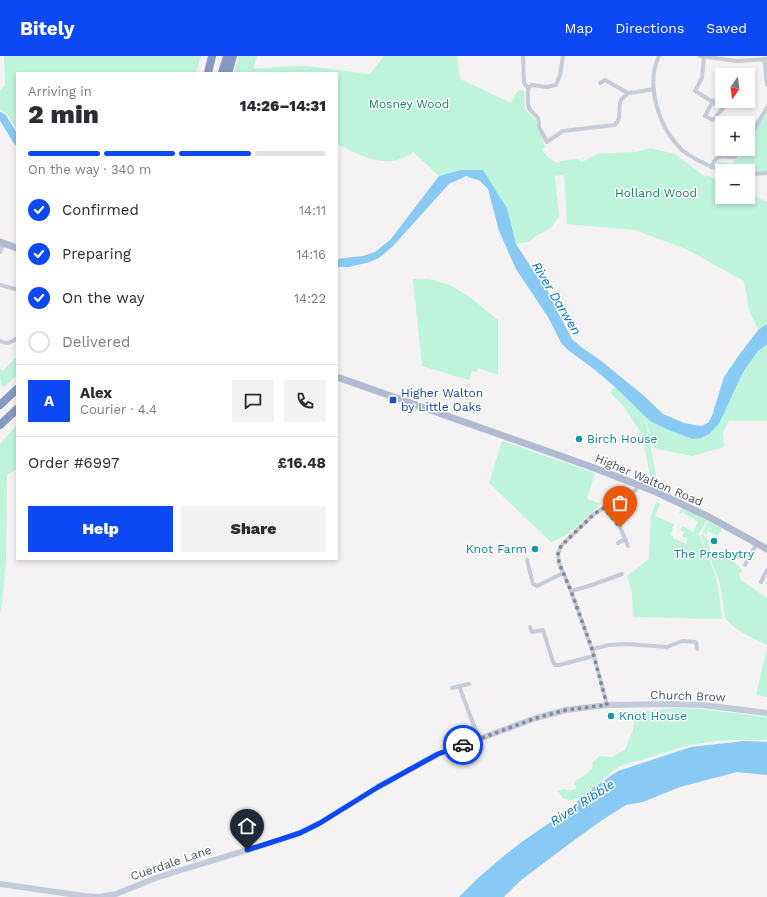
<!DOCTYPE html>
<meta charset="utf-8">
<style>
body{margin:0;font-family:"Work Sans",sans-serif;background:#f2f2f3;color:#2b2b33;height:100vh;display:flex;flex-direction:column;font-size:15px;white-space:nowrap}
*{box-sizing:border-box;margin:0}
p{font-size:13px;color:#7c7c81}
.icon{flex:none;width:22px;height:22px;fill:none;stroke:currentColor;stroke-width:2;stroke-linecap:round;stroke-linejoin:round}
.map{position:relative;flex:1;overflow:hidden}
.drawer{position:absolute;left:16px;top:16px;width:322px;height:488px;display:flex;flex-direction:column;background:#fff;border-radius:0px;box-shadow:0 2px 6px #0003}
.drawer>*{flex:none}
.needle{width:26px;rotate:194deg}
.tools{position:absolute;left:715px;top:12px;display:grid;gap:8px}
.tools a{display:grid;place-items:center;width:40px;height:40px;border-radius:0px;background:#fff;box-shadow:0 2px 6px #0003;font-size:20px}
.pin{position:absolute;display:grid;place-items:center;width:34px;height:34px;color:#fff;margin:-41px -17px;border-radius:50% 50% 50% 0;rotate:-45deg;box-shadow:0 0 4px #0007}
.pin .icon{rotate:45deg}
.courier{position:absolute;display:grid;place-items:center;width:40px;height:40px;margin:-20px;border:3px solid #0c48f4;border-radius:50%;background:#fff;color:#222;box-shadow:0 1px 5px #0007}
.overview em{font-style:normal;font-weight:800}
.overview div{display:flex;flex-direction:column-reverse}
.overview{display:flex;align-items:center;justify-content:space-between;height:68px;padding:0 12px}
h1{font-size:26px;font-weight:800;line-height:30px}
.bar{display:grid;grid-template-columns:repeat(4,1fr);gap:6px 4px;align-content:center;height:48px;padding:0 12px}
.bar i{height:5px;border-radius:3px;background:#e1e1e2}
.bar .selected{background:#0c48f4}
.bar p{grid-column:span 4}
.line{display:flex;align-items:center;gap:10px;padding:0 12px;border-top:1px solid #e1e1e2}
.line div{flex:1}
.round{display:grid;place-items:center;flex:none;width:42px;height:42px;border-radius:0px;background:#f2f2f3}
ol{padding:0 12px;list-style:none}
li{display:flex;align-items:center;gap:12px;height:44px}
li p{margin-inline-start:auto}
li .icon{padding:4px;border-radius:50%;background:#0c48f4;color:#fff;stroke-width:4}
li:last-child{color:#7c7c81}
li i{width:22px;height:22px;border:2px solid #e1e1e2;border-radius:50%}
.button{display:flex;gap:8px;margin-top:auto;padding:8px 12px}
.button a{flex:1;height:46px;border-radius:0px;background:#0c48f4;color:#fff;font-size:16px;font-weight:800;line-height:46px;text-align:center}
.button a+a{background:#f2f2f3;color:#2b2b33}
header{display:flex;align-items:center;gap:24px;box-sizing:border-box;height:56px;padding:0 20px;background:#0c48f4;color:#fff}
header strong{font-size:19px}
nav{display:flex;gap:22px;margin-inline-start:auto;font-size:14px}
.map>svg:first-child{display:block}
.green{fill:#bef3dc}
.water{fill:#88caf3}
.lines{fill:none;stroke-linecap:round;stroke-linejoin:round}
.river{stroke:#88caf3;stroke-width:8}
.street{stroke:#c5cbd7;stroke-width:4}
.secondary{stroke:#c3cbdb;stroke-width:6}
.primary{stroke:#b0bbd2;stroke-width:7}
.highway{stroke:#8699c3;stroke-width:8}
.done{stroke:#848994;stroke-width:4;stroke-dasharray:0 7.2}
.route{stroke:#0c48f4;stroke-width:5}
.transit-dot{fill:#1a4fb4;stroke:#fff;stroke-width:1.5}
.culture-dot{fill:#0f9aa8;stroke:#fff;stroke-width:1.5}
.labels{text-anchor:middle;stroke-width:3;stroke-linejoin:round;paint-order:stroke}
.park-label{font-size:12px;fill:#10845f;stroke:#fff}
.transit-label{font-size:12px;fill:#164399;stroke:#fff;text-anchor:start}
.culture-label{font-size:12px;fill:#0d838f;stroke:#fff;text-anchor:start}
.street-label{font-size:12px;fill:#485161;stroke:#fff}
.water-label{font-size:13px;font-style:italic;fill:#0173ba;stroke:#fff}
</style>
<header>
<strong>Bitely</strong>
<nav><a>Map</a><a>Directions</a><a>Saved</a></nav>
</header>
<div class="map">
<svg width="767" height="841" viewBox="0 0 767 841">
<rect width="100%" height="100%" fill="#f4f2f2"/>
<!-- green -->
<g class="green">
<path d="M4,0H201L196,17H17V74L8,60L0,53V35L5,29Z"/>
<path d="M239,0H257L253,13L276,11L306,10L370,18L384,0H457L460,23L511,47L517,36L520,34L524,35L525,54L535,63L537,68L539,76L544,84L543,87L545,91L542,94L550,103L558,107L562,105L578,103L582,106L598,98L636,96L650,92L675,98L703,119L709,120L722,126V141H748V137L767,146V268L758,274L749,254L744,225L686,193L635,174L567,168L564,119L555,120L559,160L551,172L536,180L529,186L522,187L516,188L507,152L483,114H461L439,120L413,96C410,98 406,101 402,102C382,112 356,97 337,88V17H234Z"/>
<path d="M767,58V115L726,113L716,111V107L719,106L733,108L734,105L740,101L747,93H748V90L755,72L758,70Z"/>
<path d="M413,223H429L449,229L467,239L498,264V319L478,312L477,316L472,315L469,324L422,310Z"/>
<path d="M767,288V365H729L723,376L724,391L692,400L654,392L647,369L648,367H646L656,419V426L655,429L650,427L651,422L641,377L625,352L610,336L615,331L650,365L666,373L692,383L719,368L743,316L757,296Z"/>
<path d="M17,300V319L4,331L2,330L1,324H0V313L3,315Z"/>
<path d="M17,369V413L7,419L6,504L2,548L0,558V388Z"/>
<path d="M502,385L595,417L587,443L601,448C586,461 571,480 551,486L489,427Z"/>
<path d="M656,446L660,448L655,460L674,468L672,472L673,473L670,479L673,480V482L686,488L688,483L682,480L684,476L680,474L682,470L693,476L698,466L695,464V463L684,458V457L682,456L681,458L679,457L682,452L707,464L699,478L716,521L718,530L722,563L633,561L632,537L627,520L649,503L651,459Z"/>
<path d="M708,465L722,473L718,480L708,475L706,479L704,476L703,477L705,482L709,485L708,487L712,498L719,503L721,499L734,506L742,514L739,518L741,524L767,542V589C754,582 732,574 725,561L720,527L701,480Z"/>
<path d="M767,592V641L756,639Z"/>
<path d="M678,652L700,653L767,661V684H724L689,689L618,711L580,742L569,745L563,742L558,735L563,733L571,734L576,733V730L574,728L576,724L583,721L592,713L593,706L600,700L612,701L625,694L633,674L634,656Z"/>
</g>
<!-- water -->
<g class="water">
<path d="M461,114H483L507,152L516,188L531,211L549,237L557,255L572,283L581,291L600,304L643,339L663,358L684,367L701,370L708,367L712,360L724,321L739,299L758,274L767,268V288L757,296L743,316L719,368L709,378L701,382L692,383L666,373L650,365L615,331L594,313L568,294L561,287L548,261L516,213L499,175L488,133L480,125L466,120L449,128L393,190L379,202L370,206L349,211H337V203L363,200L375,196L391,183L439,120Z"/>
<path d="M744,685L767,686V719L737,716L680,731L643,746L626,749L602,764L569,788L520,825L504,841H459L478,822L505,799L523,785L567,755L587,736L618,715L691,691Z"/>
</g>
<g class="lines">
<!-- river -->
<path class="river" d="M0,60L3,62L17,85"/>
<!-- street -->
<g class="street">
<path d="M523,0L524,27L528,32"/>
<path d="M659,0C645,30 659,72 682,94C694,104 709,110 723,115"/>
<path d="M700,0L737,5L767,3"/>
<path d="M704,1L702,22L695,35L723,52L713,64L705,60L713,45"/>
<path d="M763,3L765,8L767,29"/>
<path d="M600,27L605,24L628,37"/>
<path d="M528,32C528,38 527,47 529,52C533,60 540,58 539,71L547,86L563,75L614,69C623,63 617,53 621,44C623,42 626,39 628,37L637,36L654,33"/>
<path d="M528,32L532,29L547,31L556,29L560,19L563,0"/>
<path d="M748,83L767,52"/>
<path d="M711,111C718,96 721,101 735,101L741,93"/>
<path d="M748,118L767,117"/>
<path d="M0,196L3,188"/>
<path d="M0,229L15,233"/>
<path d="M0,285C7,288 11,287 17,282"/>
<path d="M604,452L620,471L628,490"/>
<path d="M618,487L625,483"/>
<path d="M527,504L533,528L537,530L563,517"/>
<path d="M745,509L757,487"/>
<path d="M761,526L767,514"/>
<path d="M571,535L592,529L622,518"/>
<path d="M530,571L532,576L543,574L553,606L555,609H559L594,600"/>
<path d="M592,593L609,589L626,588L667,591L682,585L696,586L697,593"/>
<path d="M459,630L479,683"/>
<path d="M452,632L459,630L469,628"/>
<path d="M607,649L592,593L571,535L559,507L558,498L561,490L594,458L608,449L632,437L640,430"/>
</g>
<!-- secondary -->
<path class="secondary" d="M0,828L84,840L99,841L116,838L153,823L178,815L277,785L300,777L320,767L378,731L438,698L479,683L536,662L566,654L607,649L671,648L703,649L767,657"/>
<!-- primary -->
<g class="primary">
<path d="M0,186L17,192"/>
<path d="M337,321L589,410L654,435L709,461L767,493"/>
</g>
<!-- highway -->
<g class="highway">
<path d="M208,17L212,0"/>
<path d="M222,17L227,0"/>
<path d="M228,17L233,0"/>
<path d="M0,349L17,333"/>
<path d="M0,369L17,353"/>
</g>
</g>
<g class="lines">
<!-- done -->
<path class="done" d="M463,689L536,662L566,654L607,649L592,593L571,535L559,507L558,498L561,490L594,458L604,452L620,471"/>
<!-- route -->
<path class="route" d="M247,794L300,777L320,767L378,731L438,698L463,689"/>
</g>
<!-- markers -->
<rect class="transit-dot" x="389" y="340" width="8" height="8" rx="2"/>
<g class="culture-dot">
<circle cx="579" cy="383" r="4"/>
<circle cx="714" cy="485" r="4"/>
<circle cx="535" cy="493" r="4"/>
<circle cx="611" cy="660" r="4"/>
</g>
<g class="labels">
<!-- park labels -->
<g class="park-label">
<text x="409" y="52">Mosney Wood</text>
<text x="656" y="141">Holland Wood</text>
</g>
<!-- transit labels -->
<g class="transit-label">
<text x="401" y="341">Higher Walton<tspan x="401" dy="14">by Little Oaks</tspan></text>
</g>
<!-- culture labels -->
<g class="culture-label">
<text x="587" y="387">Birch House</text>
<text x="527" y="497" text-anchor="end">Knot Farm</text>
<text x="714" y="502" text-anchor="middle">The Presbytry</text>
<text x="619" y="664">Knot House</text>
</g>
<!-- street labels -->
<g class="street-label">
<text transform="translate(649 424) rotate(23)" y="4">Higher Walton Road</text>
<text transform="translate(688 640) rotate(2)" y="4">Church Brow</text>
<text transform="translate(171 807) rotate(-19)" y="4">Cuerdale Lane</text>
</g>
<!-- water labels -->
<g class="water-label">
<text transform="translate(557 242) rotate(59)" y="5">River Darwen</text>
<text transform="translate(582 746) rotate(-33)" y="5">River Ribble</text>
</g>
</g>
</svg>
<div class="tools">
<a><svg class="needle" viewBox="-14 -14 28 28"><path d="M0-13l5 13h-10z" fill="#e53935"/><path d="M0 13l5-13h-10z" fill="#7c7c81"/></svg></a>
<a>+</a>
<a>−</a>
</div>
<div class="pin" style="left:620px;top:471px;background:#ea580c"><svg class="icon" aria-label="bag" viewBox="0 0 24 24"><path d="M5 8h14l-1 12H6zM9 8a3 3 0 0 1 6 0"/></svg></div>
<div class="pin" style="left:247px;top:794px;background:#1f2937"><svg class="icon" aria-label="home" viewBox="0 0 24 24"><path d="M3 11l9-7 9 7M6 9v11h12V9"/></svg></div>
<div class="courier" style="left:463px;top:689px"><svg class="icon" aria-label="car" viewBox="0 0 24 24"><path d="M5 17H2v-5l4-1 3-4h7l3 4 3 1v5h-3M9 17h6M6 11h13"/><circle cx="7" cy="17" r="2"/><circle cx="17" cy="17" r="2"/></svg></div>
<section class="drawer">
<div class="overview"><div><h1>2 min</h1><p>Arriving in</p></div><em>14:26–14:31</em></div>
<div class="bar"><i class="selected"></i><i class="selected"></i><i class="selected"></i><i></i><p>On the way · 340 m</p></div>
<ol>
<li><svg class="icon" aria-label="check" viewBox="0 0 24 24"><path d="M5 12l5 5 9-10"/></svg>Confirmed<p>14:11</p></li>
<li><svg class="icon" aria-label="check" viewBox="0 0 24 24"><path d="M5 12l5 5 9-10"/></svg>Preparing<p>14:16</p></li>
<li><svg class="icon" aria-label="check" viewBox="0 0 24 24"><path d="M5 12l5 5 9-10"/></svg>On the way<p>14:22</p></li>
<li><i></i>Delivered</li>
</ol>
<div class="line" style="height:72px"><b class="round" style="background:#0c48f4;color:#fff">A</b><div><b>Alex</b><p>Courier · 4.4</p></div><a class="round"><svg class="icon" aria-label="chat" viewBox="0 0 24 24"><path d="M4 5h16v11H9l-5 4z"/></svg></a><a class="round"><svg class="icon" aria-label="phone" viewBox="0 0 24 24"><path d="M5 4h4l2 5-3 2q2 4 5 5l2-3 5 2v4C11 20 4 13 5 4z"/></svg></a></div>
<div class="line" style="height:52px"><div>Order #6997</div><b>£16.48</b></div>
<div class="button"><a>Help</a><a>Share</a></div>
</section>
</div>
